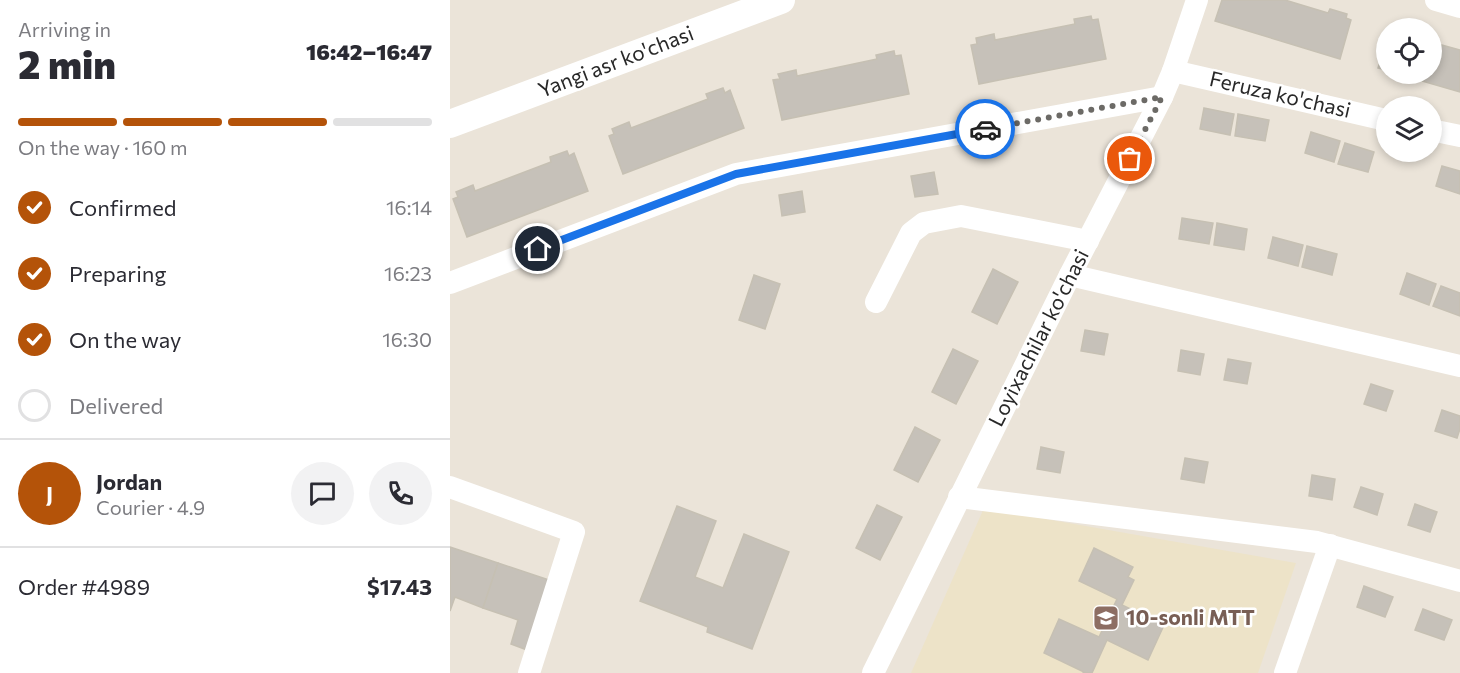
<!DOCTYPE html>
<meta charset="utf-8">
<style>
body{margin:0;font-family:Commissioner,sans-serif;background:#f2f2f3;color:#2b2b33;height:100vh;display:flex;flex-direction:column;font-size:22px;white-space:nowrap}
*{box-sizing:border-box;margin:0}
p{font-size:20px;color:#7c7c81}
.icon{flex:none;width:33px;height:33px;fill:none;stroke:currentColor;stroke-width:2;stroke-linecap:round;stroke-linejoin:round}
.map{position:relative;flex:1;overflow:hidden}
.details{display:flex;flex-direction:column;background:#fff;width:450px}
.details>*{flex:none}
.controls{position:absolute;left:926px;top:18px;display:grid;gap:12px}
.controls a{display:grid;place-items:center;width:66px;height:66px;border-radius:50%;background:#fff;box-shadow:0 3px 9px #0003;font-size:30px}
.pin{position:absolute;display:grid;place-items:center;width:51px;height:51px;color:#fff;margin:-26px;border:3px solid #fff;border-radius:50%;box-shadow:0 2px 6px #0007}
.courier{position:absolute;display:grid;place-items:center;width:60px;height:60px;margin:-30px;border:4px solid #1a73e8;border-radius:50%;background:#fff;color:#222;box-shadow:0 2px 8px #0007}
.headline em{font-style:normal;font-weight:800}
.headline div{display:flex;flex-direction:column-reverse}
.headline{display:flex;align-items:center;justify-content:space-between;height:102px;padding:0 18px}
h1{font-size:39px;font-weight:800;line-height:45px}
.bar{display:grid;grid-template-columns:repeat(4,1fr);gap:9px 6px;align-content:center;height:72px;padding:0 18px}
.bar i{height:8px;border-radius:4px;background:#e1e1e2}
.bar .active{background:#b45309}
.bar p{grid-column:span 4}
.line{display:flex;align-items:center;gap:15px;padding:0 18px;border-top:2px solid #e1e1e2}
.line div{flex:1}
.round{display:grid;place-items:center;flex:none;width:63px;height:63px;border-radius:32px;background:#f2f2f3}
ol{padding:0 18px;list-style:none}
li{display:flex;align-items:center;gap:18px;height:66px}
li p{margin-inline-start:auto}
li .icon{padding:6px;border-radius:50%;background:#b45309;color:#fff;stroke-width:4}
li:last-child{color:#7c7c81}
li i{width:33px;height:33px;border:3px solid #e1e1e2;border-radius:50%}
main{display:flex;flex:1;min-height:0}
.map>svg:first-child{display:block}
.education{fill:#ede3c8}
.building{fill:#c6c1b9;stroke:#c6c0b3;stroke-width:1.5}
.lines{fill:none;stroke-linecap:round;stroke-linejoin:round}
.minor{stroke:#fff;stroke-width:22}
.tertiary{stroke:#fff;stroke-width:28}
.done{stroke:#6c6a66;stroke-width:6;stroke-dasharray:0 10.8}
.route{stroke:#1a73e8;stroke-width:8}
.labels{text-anchor:middle;stroke-width:5;stroke-linejoin:round;paint-order:stroke}
.street-label{font-size:21px;fill:#282828;stroke:#fff}
.education-label{font-size:21px;font-weight:bold;fill:#785e54;stroke:#fff;text-anchor:start}
</style>
<main>
<section class="details">
<div class="headline"><div><h1>2 min</h1><p>Arriving in</p></div><em>16:42–16:47</em></div>
<div class="bar"><i class="active"></i><i class="active"></i><i class="active"></i><i></i><p>On the way · 160 m</p></div>
<ol>
<li><svg class="icon" aria-label="check" viewBox="0 0 24 24"><path d="M5 12l5 5 9-10"/></svg>Confirmed<p>16:14</p></li>
<li><svg class="icon" aria-label="check" viewBox="0 0 24 24"><path d="M5 12l5 5 9-10"/></svg>Preparing<p>16:23</p></li>
<li><svg class="icon" aria-label="check" viewBox="0 0 24 24"><path d="M5 12l5 5 9-10"/></svg>On the way<p>16:30</p></li>
<li><i></i>Delivered</li>
</ol>
<div class="line" style="height:108px"><b class="round" style="background:#b45309;color:#fff">J</b><div><b>Jordan</b><p>Courier · 4.9</p></div><a class="round"><svg class="icon" aria-label="chat" viewBox="0 0 24 24"><path d="M4 5h16v11H9l-5 4z"/></svg></a><a class="round"><svg class="icon" aria-label="phone" viewBox="0 0 24 24"><path d="M5 4h4l2 5-3 2q2 4 5 5l2-3 5 2v4C11 20 4 13 5 4z"/></svg></a></div>
<div class="line" style="height:78px"><div>Order #4989</div><b>$17.43</b></div>
</section>
<div class="map">
<svg width="1010" height="673" viewBox="0 0 1010 673">
<rect width="100%" height="100%" fill="#ebe4d9"/>
<!-- education -->
<path class="education" d="M534,508L846,563L808,673H461Z"/>
<!-- building -->
<g class="building">
<path d="M772,0H835L878,13L880,9L897,14L896,18L901,20L890,59L765,21Z"/>
<path d="M641,16L642,20L648,19L656,59L529,84L521,45L527,44L526,38L544,34L545,40L625,24L624,19Z"/>
<path d="M981,42L1010,50V92L948,74H981Z"/>
<path d="M936,43V70L928,68Z"/>
<path d="M444,51L445,56L451,55L459,94L332,120L323,80L330,79L328,74L346,70L347,76L427,59L426,55Z"/>
<path d="M273,88L275,93L280,90L294,128L173,174L159,136L164,134L162,129L179,122L181,128L258,99L256,94Z"/>
<path d="M754,108L784,114L780,135L750,129Z"/>
<path d="M788,114L819,120L815,141L785,136Z"/>
<path d="M861,132L890,141L884,162L855,153Z"/>
<path d="M895,143L924,152L918,172L888,164Z"/>
<path d="M117,151L119,156L124,153L138,191L17,237L3,199L8,197L6,192L23,185L25,191L101,162L100,157Z"/>
<path d="M992,166L1010,171V194L986,186Z"/>
<path d="M484,172L488,194L465,197L461,176Z"/>
<path d="M352,191L355,212L332,216L329,195Z"/>
<path d="M732,218L763,223L759,244L729,239Z"/>
<path d="M767,223L797,229L794,250L764,245Z"/>
<path d="M823,237L853,245L848,266L818,258Z"/>
<path d="M857,246L887,254L882,275L852,267Z"/>
<path d="M543,269L568,282L547,324L522,312Z"/>
<path d="M957,273L986,284L979,305L950,294Z"/>
<path d="M304,275L330,284L315,329L289,320Z"/>
<path d="M991,286L1010,293V316L983,306Z"/>
<path d="M635,330L658,334L654,355L631,351Z"/>
<path d="M503,349L528,361L506,404L482,392Z"/>
<path d="M731,350L754,354L750,375L728,371Z"/>
<path d="M778,359L801,363L797,384L774,380Z"/>
<path d="M921,384L943,391L936,411L914,404Z"/>
<path d="M992,410L1010,416V429L1007,438L985,431Z"/>
<path d="M465,427L490,440L468,482L444,470Z"/>
<path d="M591,447L614,452L610,473L587,469Z"/>
<path d="M735,458L758,462L754,483L731,479Z"/>
<path d="M862,475L885,479L882,500L859,496Z"/>
<path d="M911,487L933,494L927,515L904,507Z"/>
<path d="M965,504L987,512L980,532L958,525Z"/>
<path d="M427,505L452,517L430,560L406,548Z"/>
<path d="M227,506L266,521L245,577L273,588L294,534L339,552L302,649L257,632L258,627L190,601Z"/>
<path d="M0,547L48,563L33,608L5,597L0,611Z"/>
<path d="M644,548L683,567L678,577L684,580L672,605L714,625L698,660L657,640L642,673H633L634,672L594,653L609,619L649,637L667,599L629,581Z"/>
<path d="M48,563L99,580L77,650L61,644L68,620L33,608Z"/>
<path d="M914,586L943,597L935,617L907,607Z"/>
<path d="M973,609L1002,620L994,640L965,630Z"/>
</g>
<g class="lines">
<!-- minor -->
<g class="minor">
<path d="M986,0L1010,7"/>
<path d="M723,71L936,120"/>
<path d="M981,130L1010,136"/>
<path d="M620,275L1010,366"/>
<path d="M0,283L286,174L712,97"/>
<path d="M426,302L461,233L474,223L511,216L638,241"/>
<path d="M0,487L124,532L79,673"/>
<path d="M509,497L867,542L1010,581"/>
<path d="M423,673L620,275L712,97L723,71L747,0"/>
<path d="M835,673L880,545"/>
</g>
<!-- tertiary -->
<path class="tertiary" d="M0,124L331,0"/>
</g>
<g class="lines">
<!-- done -->
<path class="done" d="M535,129L712,97L680,159"/>
<!-- route -->
<path class="route" d="M88,249L286,174L535,129"/>
</g>
<!-- icons -->
<defs>
<symbol id="school-square" viewBox="-11 -11 22 22"><rect x="-9" y="-9" width="18" height="18" rx="4" fill="#8d6e63" stroke="#fff"/><path d="M0-5L7-2L0 1L-7-2ZM-4 1L0 2.5L4 1V4Q0 6-4 4Z" fill="#fff"/></symbol>
</defs>
<g fill-rule="evenodd">
<use href="#school-square" x="641" y="603" width="30" height="30"/>
</g>
<g class="labels">
<!-- street labels -->
<g class="street-label">
<text transform="translate(166 62) rotate(-21)" y="7">Yangi asr ko'chasi</text>
<text transform="translate(830 95) rotate(13)" y="7">Feruza ko'chasi</text>
<text transform="translate(589 338) rotate(-63)" y="7">Loyixachilar ko'chasi</text>
</g>
<!-- education labels -->
<g class="education-label">
<text x="676" y="625">10-sonli MTT</text>
</g>
</g>
</svg>
<div class="controls">
<a><svg class="icon" aria-label="locate" viewBox="0 0 24 24"><circle cx="12" cy="12" r="6"/><path d="M12 2v4M12 18v4M2 12h4M18 12h4"/></svg></a>
<a><svg class="icon" aria-label="layers" viewBox="0 0 24 24"><path d="M12 4l9 5-9 5-9-5zM3 14l9 5 9-5"/></svg></a>
</div>
<div class="pin" style="left:680px;top:159px;background:#ea580c"><svg class="icon" aria-label="bag" viewBox="0 0 24 24"><path d="M5 8h14l-1 12H6zM9 8a3 3 0 0 1 6 0"/></svg></div>
<div class="pin" style="left:88px;top:249px;background:#1f2937"><svg class="icon" aria-label="home" viewBox="0 0 24 24"><path d="M3 11l9-7 9 7M6 9v11h12V9"/></svg></div>
<div class="courier" style="left:535px;top:129px"><svg class="icon" aria-label="car" viewBox="0 0 24 24"><path d="M5 17H2v-5l4-1 3-4h7l3 4 3 1v5h-3M9 17h6M6 11h13"/><circle cx="7" cy="17" r="2"/><circle cx="17" cy="17" r="2"/></svg></div>
</div>
</main>
